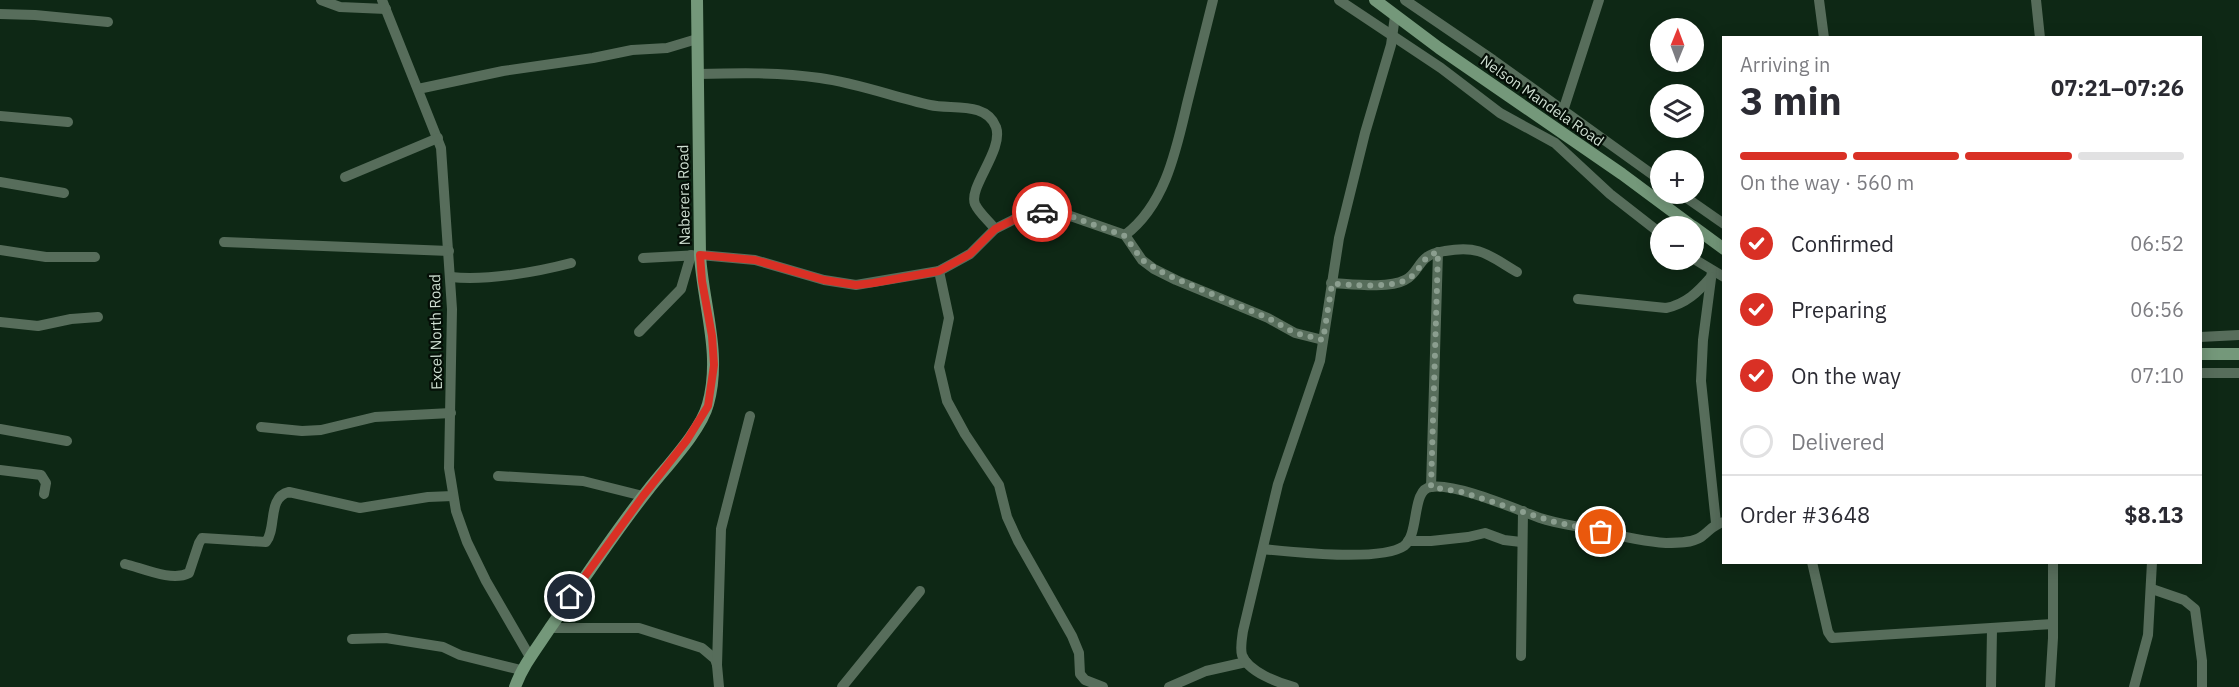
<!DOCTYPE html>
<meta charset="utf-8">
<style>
body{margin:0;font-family:"IBM Plex Sans",sans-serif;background:#f2f2f3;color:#2b2b33;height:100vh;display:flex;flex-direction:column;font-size:22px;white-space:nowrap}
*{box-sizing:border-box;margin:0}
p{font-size:20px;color:#7c7c81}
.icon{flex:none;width:33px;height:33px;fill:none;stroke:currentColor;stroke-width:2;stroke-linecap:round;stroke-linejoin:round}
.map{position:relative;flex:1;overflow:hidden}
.details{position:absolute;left:1722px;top:36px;width:480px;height:528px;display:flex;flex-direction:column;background:#fff;border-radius:0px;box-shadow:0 3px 15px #0003}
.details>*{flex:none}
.needle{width:39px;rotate:1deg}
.tools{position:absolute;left:1650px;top:18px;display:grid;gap:12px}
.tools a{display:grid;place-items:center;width:54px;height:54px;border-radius:50%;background:#fff;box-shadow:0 3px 15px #0003;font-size:30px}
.pin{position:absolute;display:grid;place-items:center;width:51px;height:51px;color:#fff;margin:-26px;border:3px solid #fff;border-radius:50%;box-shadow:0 2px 6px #0007}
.courier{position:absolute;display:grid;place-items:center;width:60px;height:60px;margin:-30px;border:4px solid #d93025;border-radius:50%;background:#fff;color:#222;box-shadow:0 2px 8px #0007}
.overview em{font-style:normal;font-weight:800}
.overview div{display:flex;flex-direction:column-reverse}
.overview{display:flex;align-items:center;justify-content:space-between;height:102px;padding:0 18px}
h1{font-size:39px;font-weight:800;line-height:45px}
.bar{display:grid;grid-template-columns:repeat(4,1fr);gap:9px 6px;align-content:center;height:72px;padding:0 18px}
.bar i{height:8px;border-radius:4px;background:#e1e1e2}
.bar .selected{background:#d93025}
.bar p{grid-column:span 4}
.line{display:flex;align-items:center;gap:15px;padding:0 18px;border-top:2px solid #e1e1e2}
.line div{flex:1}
ol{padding:0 18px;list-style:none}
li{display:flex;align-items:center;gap:18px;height:66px}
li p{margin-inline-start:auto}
li .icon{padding:6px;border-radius:50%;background:#d93025;color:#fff;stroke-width:4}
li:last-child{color:#7c7c81}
li i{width:33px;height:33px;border:3px solid #e1e1e2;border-radius:50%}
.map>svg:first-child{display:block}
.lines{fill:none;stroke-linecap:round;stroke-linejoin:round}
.street{stroke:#576d5b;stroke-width:10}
.secondary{stroke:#74987a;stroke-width:12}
.done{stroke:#8b9e8f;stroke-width:6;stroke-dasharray:0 10.8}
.route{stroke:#d93025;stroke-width:8}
.labels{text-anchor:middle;stroke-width:4.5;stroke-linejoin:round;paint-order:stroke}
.street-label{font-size:15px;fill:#ceded1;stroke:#040e06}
</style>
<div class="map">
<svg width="2239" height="687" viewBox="0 0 2239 687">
<rect width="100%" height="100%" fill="#0e2815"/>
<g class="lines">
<!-- street -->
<g class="street">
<path d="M321,0L340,7L386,9"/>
<path d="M382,0L441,148L452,309L449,468L456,511L467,542L486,581L530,657"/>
<path d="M1339,0L1441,68L1500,113L1555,143L1610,194L1660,233"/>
<path d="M1405,0L1493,60L1660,180"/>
<path d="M1819,0L1824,38"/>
<path d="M2036,0L2040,38"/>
<path d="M0,14L35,15L108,22"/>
<path d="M697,74C738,73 779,72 820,78C857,83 894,97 930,105C951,110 986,101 996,127C1004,150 968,187 975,204C979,213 989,221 995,229"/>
<path d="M418,89L503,71L593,58L632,50L667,48L697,39"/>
<path d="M1563,111L1599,0"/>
<path d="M0,116L68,122"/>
<path d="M345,177L438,138"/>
<path d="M0,182L64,193"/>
<path d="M1681,194L1724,224"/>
<path d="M1125,235L1142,260L1154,269L1176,280L1268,318L1295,333L1323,340"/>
<path d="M224,242L449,251"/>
<path d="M0,250L46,257H95"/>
<path d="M643,258L700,255L755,260L824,280L856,285L939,271L970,254L995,229L1017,218L1035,213L1046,211L1059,212L1125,235C1165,205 1176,151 1187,104C1196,69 1204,35 1213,0"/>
<path d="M1694,259L1724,277"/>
<path d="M939,271L949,318L939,367L947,401L965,434L999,485L1007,517L1018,541L1072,636L1079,653L1080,674L1085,680L1103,687"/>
<path d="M1712,271L1703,340L1701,381L1716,523"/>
<path d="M451,277C486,281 537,272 571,263"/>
<path d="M1331,283C1351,284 1388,289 1405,280C1416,275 1418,263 1427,257C1432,253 1439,252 1445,251C1481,245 1488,255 1517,272"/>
<path d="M1578,299L1666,308C1686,304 1698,292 1711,277"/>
<path d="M0,322L38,326L71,319L98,317"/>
<path d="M639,332L681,289L691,255"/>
<path d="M2200,337L2239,335"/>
<path d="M2200,373H2239"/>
<path d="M261,427L302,431L321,430L375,417L451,413"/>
<path d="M0,429L67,441"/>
<path d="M0,470L41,475L46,483L44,494"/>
<path d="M498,476L583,481L643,496"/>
<path d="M1431,487L1438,252"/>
<path d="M1408,541H1431L1468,537L1485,533L1504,540L1521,542"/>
<path d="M1263,549C1291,552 1381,562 1404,546C1420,534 1411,489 1431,487C1456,483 1515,509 1540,518C1555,523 1570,525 1585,528C1611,534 1638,541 1666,543C1677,543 1692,543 1701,537C1710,531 1713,524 1724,522"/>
<path d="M1812,562L1828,632L1832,638L2053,624"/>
<path d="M125,564C142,568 172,582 189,573L199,543L202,538L266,542C277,528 267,497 289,492L360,508L428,497L453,496"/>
<path d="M2152,589L2184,600L2195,609L2202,661V687"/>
<path d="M550,628H639L702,648L715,659L717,665L719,687"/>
<path d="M352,639L386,638L443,647L460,655L521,670"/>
<path d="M1521,656L1523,511"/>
<path d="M717,665L721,529L750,416"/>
<path d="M842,687L920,591"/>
<path d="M1169,687L1206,671L1246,662"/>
<path d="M1294,687C1279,683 1248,672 1242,655C1240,648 1242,638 1243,631L1278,484L1320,361L1339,238L1365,133L1391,45L1395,16"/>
<path d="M1991,687L1992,629"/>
<path d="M2050,687L2053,638V562"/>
<path d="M2134,687L2148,635L2152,562"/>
</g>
<!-- secondary -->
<g class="secondary">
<path d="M1375,0L1439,48L1622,174L1692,226"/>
<path d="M1694,227L1724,249"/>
<path d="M2200,354H2239"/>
<path d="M515,687C523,665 537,648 550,628C582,582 613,534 648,490C665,468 701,431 708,404C722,354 703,305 700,255L697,0"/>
</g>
</g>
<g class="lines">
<!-- done -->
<path class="done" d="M1042,212H1059L1125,236L1142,260L1165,274L1268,318L1295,333L1323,340L1332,284C1352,284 1394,290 1411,277C1423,267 1421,257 1438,252L1431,487L1462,492L1551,521L1601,532"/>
<!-- route -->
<path class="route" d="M570,597L643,496L687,440L708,406L714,365L712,336L702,281L700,255L755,260L824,280L856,285L873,283L939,271L970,254L995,229L1017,218L1042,212"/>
</g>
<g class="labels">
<!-- street labels -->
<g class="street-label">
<text transform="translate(1542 101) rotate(35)" y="5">Nelson Mandela Road</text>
<text transform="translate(684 195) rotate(-91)" y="5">Naberera Road</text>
<text transform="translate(436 332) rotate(-91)" y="5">Excel North Road</text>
</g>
</g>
</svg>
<div class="tools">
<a><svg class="needle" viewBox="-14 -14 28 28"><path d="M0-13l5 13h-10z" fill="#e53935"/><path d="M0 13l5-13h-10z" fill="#7c7c81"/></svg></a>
<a><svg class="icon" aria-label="layers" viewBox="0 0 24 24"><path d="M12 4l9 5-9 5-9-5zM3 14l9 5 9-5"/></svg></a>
<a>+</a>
<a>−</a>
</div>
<div class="pin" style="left:1601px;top:532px;background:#ea580c"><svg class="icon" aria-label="bag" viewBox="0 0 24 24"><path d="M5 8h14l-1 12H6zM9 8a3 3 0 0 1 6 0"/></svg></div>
<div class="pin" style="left:570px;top:597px;background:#1f2937"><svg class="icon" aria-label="home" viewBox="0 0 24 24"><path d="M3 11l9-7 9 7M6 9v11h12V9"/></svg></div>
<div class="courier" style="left:1042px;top:212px"><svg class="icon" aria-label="car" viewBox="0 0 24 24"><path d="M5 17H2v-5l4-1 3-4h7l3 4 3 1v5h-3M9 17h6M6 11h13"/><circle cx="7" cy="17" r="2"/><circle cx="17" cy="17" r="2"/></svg></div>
<section class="details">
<div class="overview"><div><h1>3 min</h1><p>Arriving in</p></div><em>07:21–07:26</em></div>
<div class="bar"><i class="selected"></i><i class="selected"></i><i class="selected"></i><i></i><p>On the way · 560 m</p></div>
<ol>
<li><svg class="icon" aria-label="check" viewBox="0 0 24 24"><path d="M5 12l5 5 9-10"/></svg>Confirmed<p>06:52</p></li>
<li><svg class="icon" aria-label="check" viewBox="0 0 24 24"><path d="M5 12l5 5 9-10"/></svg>Preparing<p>06:56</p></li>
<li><svg class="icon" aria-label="check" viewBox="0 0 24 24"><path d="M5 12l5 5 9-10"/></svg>On the way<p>07:10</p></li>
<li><i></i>Delivered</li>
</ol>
<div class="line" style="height:78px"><div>Order #3648</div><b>$8.13</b></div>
</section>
</div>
